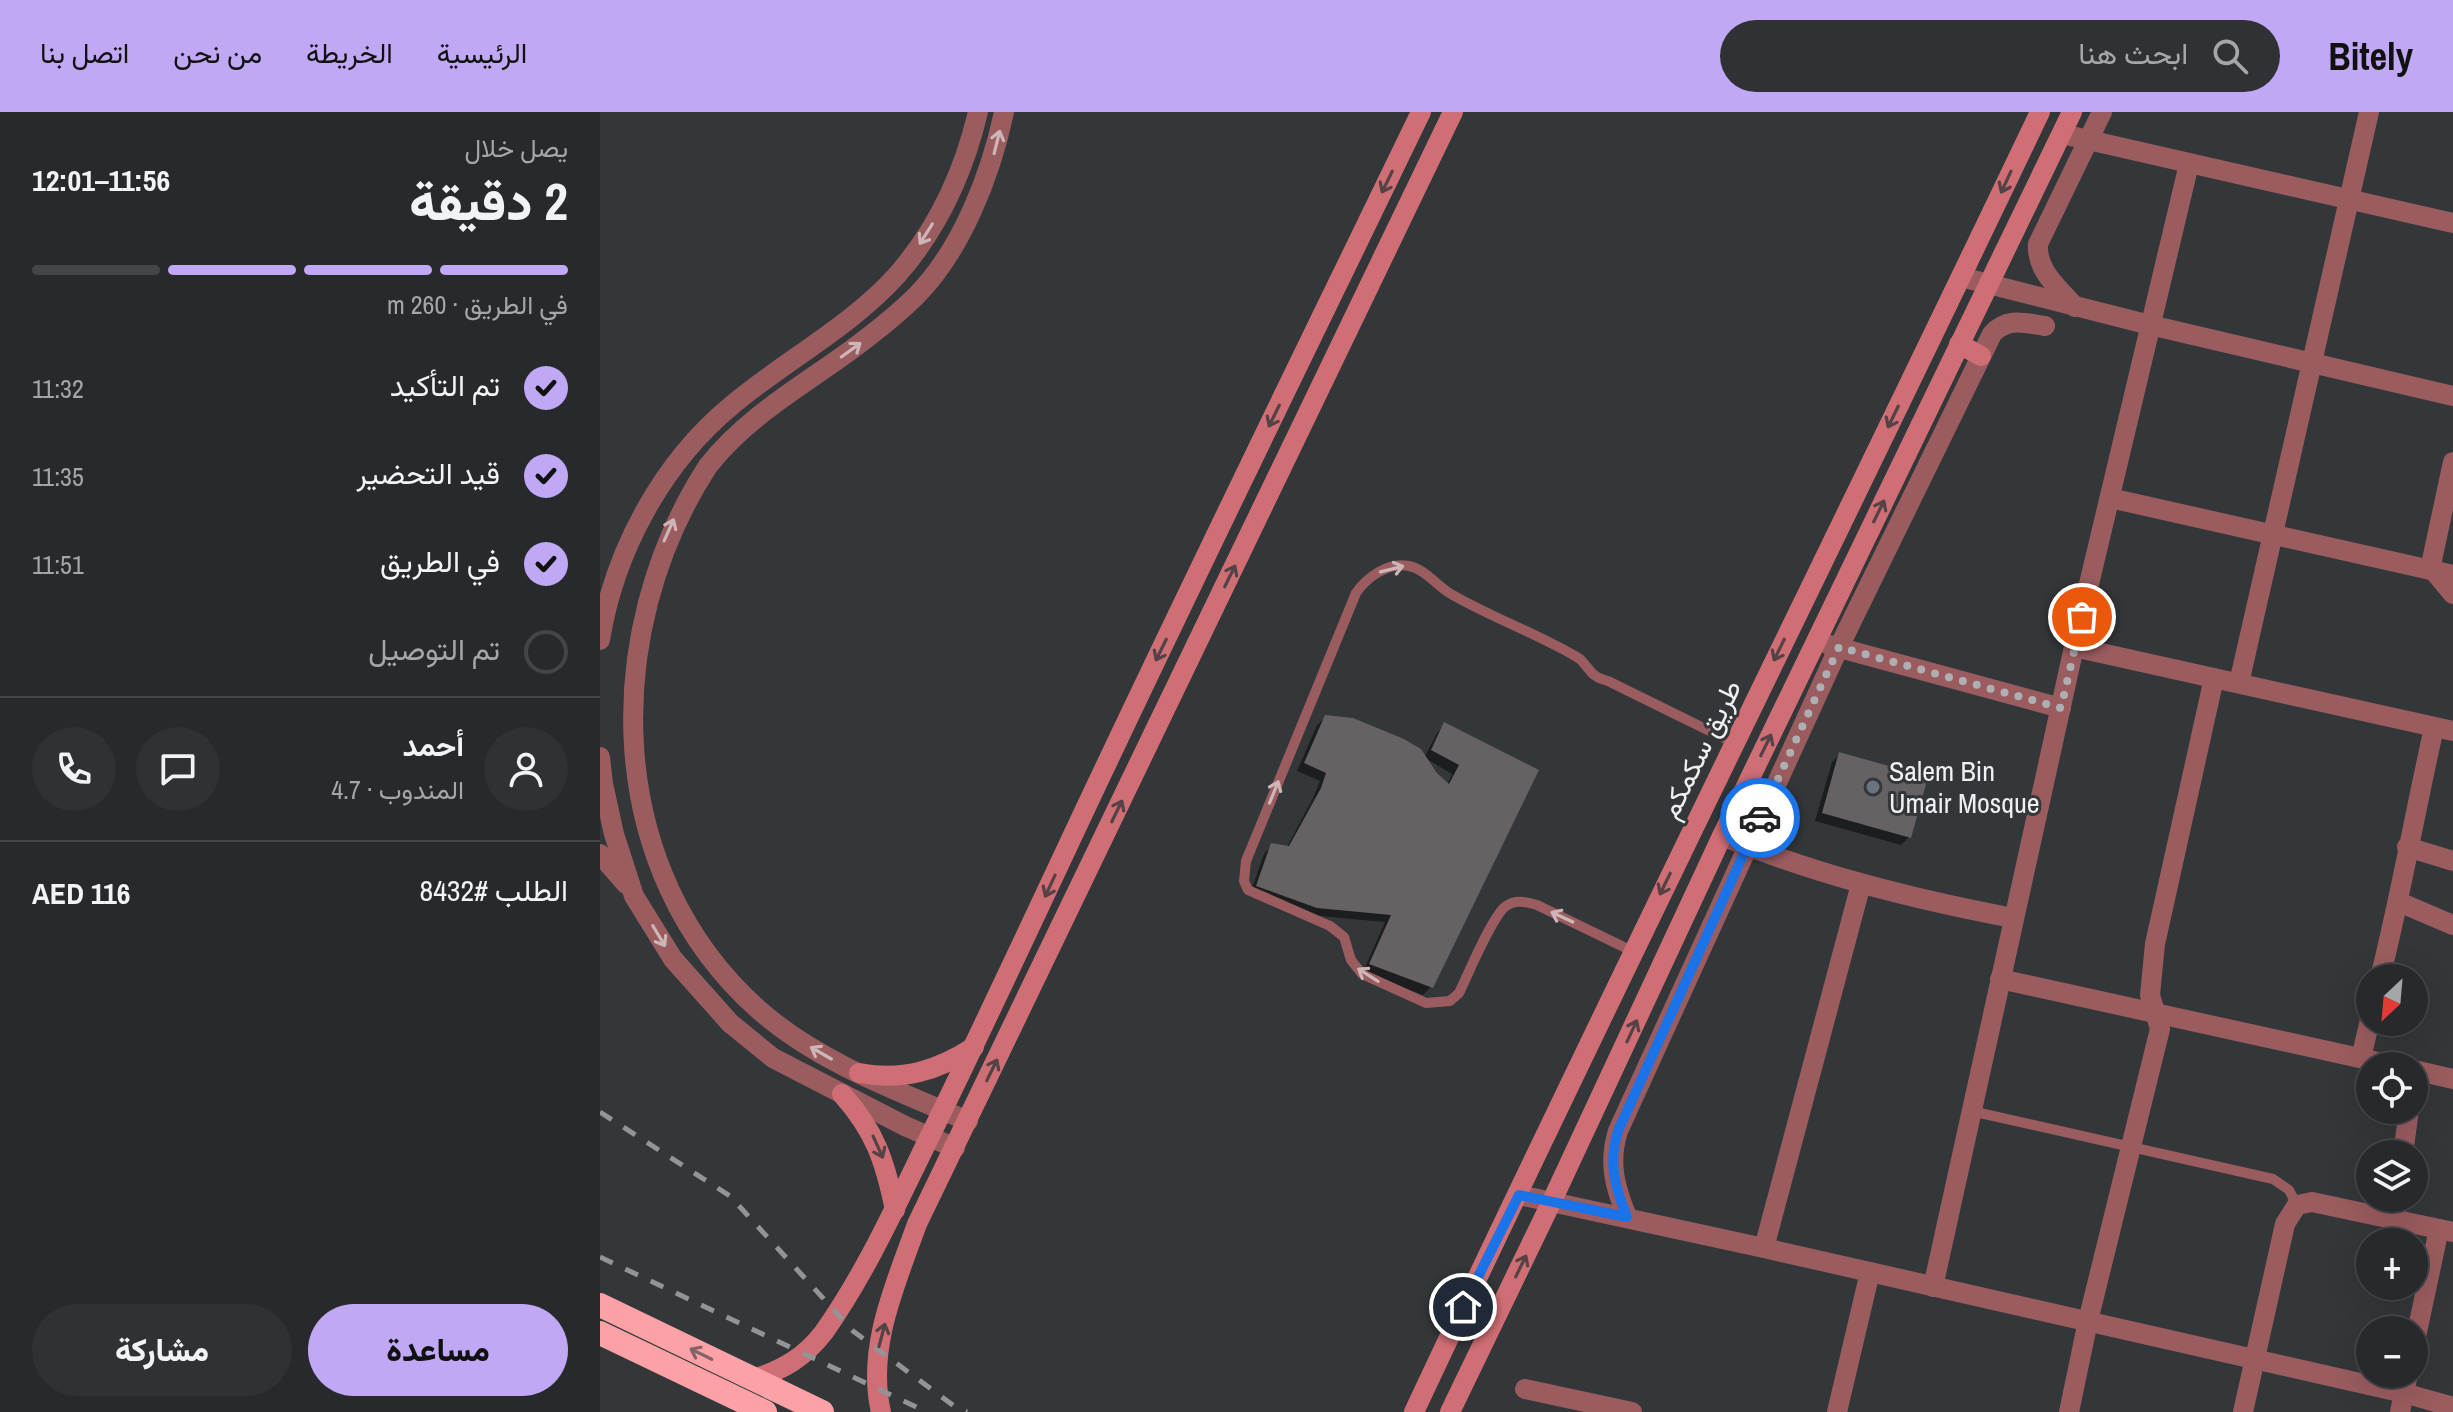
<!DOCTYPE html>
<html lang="ar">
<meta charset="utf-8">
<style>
body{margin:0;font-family:"Archivo Narrow",Vazirmatn,sans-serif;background:#2f3134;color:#f1f3f6;direction:rtl;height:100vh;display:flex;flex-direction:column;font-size:30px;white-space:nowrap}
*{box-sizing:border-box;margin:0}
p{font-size:26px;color:#a4a6a9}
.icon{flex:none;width:44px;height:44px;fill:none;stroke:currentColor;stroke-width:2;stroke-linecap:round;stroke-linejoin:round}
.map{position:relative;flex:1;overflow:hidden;direction:ltr}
.sheet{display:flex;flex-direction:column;background:#27292c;width:600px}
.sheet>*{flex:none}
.needle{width:52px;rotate:206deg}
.controls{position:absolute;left:1756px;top:852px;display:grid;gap:16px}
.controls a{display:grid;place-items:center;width:72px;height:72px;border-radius:50%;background:#27292c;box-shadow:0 8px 32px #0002,0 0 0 2px #434548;font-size:40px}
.pin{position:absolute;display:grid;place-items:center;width:68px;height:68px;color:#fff;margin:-34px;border:4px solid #fff;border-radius:50%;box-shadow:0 2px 8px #0007}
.courier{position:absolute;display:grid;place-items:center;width:80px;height:80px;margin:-40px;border:6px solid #1a73e8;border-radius:50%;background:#fff;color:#222;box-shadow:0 2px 10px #0007}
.summary em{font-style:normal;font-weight:800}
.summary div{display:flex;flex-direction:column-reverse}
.summary{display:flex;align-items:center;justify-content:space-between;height:136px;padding:0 32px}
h1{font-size:52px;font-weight:800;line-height:60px}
.bar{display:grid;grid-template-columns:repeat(4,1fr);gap:12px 8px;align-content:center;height:96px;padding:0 32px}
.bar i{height:10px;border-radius:6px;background:#434548}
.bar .on{background:#c0a8f4}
.bar p{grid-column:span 4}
.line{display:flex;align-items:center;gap:20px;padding:0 32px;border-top:2px solid #434548}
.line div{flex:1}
.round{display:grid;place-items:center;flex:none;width:84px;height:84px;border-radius:42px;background:#2f3134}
ol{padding:0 32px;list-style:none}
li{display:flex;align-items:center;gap:24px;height:88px}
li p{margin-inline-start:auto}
li .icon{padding:8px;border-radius:50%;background:#c0a8f4;color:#111;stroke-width:4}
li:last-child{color:#a4a6a9}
li i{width:44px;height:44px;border:4px solid #434548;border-radius:50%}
.action{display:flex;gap:16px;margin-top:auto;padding:16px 32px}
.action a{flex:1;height:92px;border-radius:48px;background:#c0a8f4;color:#111;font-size:32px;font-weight:800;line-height:92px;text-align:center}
.action a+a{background:#2f3134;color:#f1f3f6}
header{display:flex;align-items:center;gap:48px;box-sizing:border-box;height:112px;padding:0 40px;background:#c0a8f4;color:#111}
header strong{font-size:38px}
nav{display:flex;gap:44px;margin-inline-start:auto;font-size:28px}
.search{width:560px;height:72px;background:#2f3134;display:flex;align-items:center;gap:20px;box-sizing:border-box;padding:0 28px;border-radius:44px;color:#a4a6a9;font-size:30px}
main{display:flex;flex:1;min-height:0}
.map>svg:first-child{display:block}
.shadow{fill:#0007;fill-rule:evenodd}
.building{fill:#666264}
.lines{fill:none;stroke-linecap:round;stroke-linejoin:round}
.lane{stroke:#9a5c5f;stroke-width:10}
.street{stroke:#9a5c5f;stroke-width:20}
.secondary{stroke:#d06e75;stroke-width:20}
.highway{stroke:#fca2a6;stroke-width:24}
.rail{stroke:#929497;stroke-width:5;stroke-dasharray:14 14;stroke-linecap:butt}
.oneway{stroke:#cdb5b8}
.oneway2{stroke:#534246}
.oneway3{stroke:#846265}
.done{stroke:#aeafb2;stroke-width:8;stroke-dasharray:0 14.4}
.route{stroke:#1a73e8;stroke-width:10}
.worship-dot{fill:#6b7280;stroke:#34373a;stroke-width:3}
.labels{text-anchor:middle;stroke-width:6;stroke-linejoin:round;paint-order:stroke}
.street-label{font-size:28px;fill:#eff0f3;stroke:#34373a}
.poi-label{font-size:28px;fill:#eff0f3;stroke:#34373a;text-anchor:start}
</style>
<header>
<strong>Bitely</strong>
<div class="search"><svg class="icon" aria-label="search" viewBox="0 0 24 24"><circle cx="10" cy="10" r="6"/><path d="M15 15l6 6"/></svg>ابحث هنا</div>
<nav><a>الرئيسية</a><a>الخريطة</a><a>من نحن</a><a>اتصل بنا</a></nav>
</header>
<main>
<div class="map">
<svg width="1853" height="1300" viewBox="0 0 1853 1300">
<rect width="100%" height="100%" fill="#34373a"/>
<!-- shadow -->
<g class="shadow">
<path d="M726,605L824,646L837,621L845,613L937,659L831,875L823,883L763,860L785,810L708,803L650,782L664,742L672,733L687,735L713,686L720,669L697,659L717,613ZM825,646L852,662L847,673Z"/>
<path d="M1240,642L1309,725L1301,733L1215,709L1232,650Z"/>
</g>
<!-- building -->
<g class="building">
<path d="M725,603L753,606L804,627L821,637L837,661L849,672L859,653L831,638L844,610L939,658L833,876L769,852L791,803L717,796L656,774L671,731L689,734L721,676L726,661L704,651Z"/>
<path d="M1239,640L1328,665L1311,726L1222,701Z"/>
</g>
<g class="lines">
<!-- lane -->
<g class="lane">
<path d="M1032,839L937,793C926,790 916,787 906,794C892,804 868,863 859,881L850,889L826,891L762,862L751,848L744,825L730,814L648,778L644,769L646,749L756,481C767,465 788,450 809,454C825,457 837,474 851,482C892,506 939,522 980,547C991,558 991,565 1008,569L1134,631"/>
<path d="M1371,999L1673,1067L1689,1078L1697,1093"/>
</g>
<!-- street -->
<g class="street">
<path d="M1462,22L1853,111"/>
<path d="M1361,165L1550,213L1853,284"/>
<path d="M1475,195C1459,176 1436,159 1438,132L1502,0"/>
<path d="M1853,350L1832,448L1833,458L1853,482"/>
<path d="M1510,386L1853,463"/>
<path d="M0,528C14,440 62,351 131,294C183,250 253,213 298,162C338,116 364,59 378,0"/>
<path d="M1229,533L1461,596"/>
<path d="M1474,535L1853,619"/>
<path d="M1639,571L1769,0"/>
<path d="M0,645L3,672L14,722L34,784L73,847L130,911L173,946L305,1014L355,1036"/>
<path d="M1122,724C1217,763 1313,787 1413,806"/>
<path d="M1807,735L1853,749"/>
<path d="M0,742L26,772"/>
<path d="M1799,790L1853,813"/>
<path d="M1780,866C1801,783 1815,699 1834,616"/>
<path d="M1400,867L1796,954"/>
<path d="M1761,946L1770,908"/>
<path d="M1814,958L1853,967"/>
<path d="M368,1009C296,978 218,950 159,898C2,759 0,520 108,354C146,305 202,274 251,238C274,221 297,203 317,183C362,137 391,62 404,0"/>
<path d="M1803,1042L1809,998"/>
<path d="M919,1083L1164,1136L1804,1281L1853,1295"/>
<path d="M1027,1105C1015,1075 1008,1051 1018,1019L1239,535L1392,222C1407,205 1425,211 1445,214"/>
<path d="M1795,1106L1798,1086"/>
<path d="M1164,1136L1261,772"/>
<path d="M1333,1175L1474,535L1589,52"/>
<path d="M1814,1234L1839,1117"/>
<path d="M925,1277L1032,1300"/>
<path d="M1237,1300L1270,1160"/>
<path d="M1469,1300L1488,1209L1560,917L1550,883L1555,832L1614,566"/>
<path d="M1643,1300L1685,1112L1697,1093L1712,1090L1853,1120"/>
<path d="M1800,1300L1808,1262"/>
</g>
<!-- secondary -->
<g class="secondary">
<path d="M1359,232L1381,244"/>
<path d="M259,961C303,969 337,959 374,935"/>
<path d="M242,982C275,1019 285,1049 295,1098"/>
<path d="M153,1267C183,1258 205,1245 224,1220C267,1159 298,1089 331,1022C377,928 421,834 465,740C581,492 702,246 821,0"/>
<path d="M281,1300C266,1236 296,1171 317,1112L853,0"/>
<path d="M814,1300C1018,865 1233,434 1440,0"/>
<path d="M850,1300L951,1091L1122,724L1472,0"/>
</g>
<!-- highway -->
<g class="highway">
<path d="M0,1193L222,1300"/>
<path d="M0,1221L165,1300"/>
</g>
<!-- rail -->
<g class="rail">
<path d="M0,1000L130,1084L253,1219L354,1294L367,1300"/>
<path d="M0,1145L327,1300"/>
</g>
</g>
<!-- one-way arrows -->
<defs><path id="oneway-shaft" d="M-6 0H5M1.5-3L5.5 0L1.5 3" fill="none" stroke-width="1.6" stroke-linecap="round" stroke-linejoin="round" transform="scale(2)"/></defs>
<g class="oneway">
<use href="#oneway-shaft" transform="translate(397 30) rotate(-76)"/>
<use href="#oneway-shaft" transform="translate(326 122) rotate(122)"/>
<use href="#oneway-shaft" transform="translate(251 238) rotate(-36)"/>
<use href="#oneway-shaft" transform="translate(69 418) rotate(-66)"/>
<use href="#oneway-shaft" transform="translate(792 457) rotate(-14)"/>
<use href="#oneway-shaft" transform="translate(674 680) rotate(-68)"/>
<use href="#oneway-shaft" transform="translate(962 805) rotate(-155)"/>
<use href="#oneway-shaft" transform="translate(59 824) rotate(59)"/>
<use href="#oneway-shaft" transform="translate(768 863) rotate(-148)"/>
<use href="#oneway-shaft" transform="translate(221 941) rotate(-150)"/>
</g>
<g class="oneway2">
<use href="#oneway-shaft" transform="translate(787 70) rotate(116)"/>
<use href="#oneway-shaft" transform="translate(1406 70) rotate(115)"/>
<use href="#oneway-shaft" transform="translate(674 304) rotate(116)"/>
<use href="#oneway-shaft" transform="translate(1293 305) rotate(116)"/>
<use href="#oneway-shaft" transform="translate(1279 399) rotate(-64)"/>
<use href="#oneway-shaft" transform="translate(630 464) rotate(-64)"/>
<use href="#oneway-shaft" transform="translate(561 538) rotate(116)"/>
<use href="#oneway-shaft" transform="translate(1179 538) rotate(116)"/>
<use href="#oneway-shaft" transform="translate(1166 633) rotate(-64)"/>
<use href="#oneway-shaft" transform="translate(517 699) rotate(-64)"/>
<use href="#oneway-shaft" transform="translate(1065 772) rotate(116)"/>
<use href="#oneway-shaft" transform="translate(450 774) rotate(115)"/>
<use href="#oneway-shaft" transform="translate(1032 919) rotate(-65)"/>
<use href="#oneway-shaft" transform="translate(392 958) rotate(-64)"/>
<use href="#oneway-shaft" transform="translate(278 1035) rotate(66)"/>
<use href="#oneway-shaft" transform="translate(921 1154) rotate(-64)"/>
<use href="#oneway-shaft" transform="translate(282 1223) rotate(-75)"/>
</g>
<use class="oneway3" href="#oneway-shaft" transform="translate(101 1242) rotate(-154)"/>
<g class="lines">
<!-- done -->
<path class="done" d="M1160,706L1239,535L1461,596L1482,505"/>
<!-- route -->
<path class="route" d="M863,1195L919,1083L1027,1105C1015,1075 1008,1052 1018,1019L1160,706"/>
</g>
<!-- markers -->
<circle class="worship-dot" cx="1273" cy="675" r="8"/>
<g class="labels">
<!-- street labels -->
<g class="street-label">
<text transform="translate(1100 637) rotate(-64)" y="10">طريق سكمكم</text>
</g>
<!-- poi labels -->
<g class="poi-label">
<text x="1289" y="669">Salem Bin<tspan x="1289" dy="32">Umair Mosque</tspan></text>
</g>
</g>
</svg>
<div class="controls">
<a><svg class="needle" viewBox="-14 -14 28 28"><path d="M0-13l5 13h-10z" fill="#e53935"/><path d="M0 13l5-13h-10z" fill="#a4a6a9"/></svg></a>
<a><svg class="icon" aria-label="locate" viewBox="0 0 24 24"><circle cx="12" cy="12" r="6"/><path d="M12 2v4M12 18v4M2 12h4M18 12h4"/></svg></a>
<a><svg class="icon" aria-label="layers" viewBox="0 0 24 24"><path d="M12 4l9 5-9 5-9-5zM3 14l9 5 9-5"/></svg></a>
<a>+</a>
<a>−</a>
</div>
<div class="pin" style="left:1482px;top:505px;background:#ea580c"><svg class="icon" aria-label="bag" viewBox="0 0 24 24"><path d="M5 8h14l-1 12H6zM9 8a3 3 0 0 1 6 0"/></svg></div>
<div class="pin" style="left:863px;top:1195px;background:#1f2937"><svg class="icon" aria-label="home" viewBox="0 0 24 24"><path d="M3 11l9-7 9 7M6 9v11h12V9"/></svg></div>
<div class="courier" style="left:1160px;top:706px"><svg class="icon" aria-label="car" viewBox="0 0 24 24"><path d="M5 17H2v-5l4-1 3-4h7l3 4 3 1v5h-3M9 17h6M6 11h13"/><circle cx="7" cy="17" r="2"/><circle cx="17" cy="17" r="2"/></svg></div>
</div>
<section class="sheet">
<div class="summary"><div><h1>2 دقيقة</h1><p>يصل خلال</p></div><em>11:56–12:01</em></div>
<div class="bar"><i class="on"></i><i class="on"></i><i class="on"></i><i></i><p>في الطريق · 260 m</p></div>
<ol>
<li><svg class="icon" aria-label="check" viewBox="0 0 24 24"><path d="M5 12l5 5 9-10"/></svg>تم التأكيد<p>11:32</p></li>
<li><svg class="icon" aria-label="check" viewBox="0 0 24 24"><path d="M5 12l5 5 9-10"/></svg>قيد التحضير<p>11:35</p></li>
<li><svg class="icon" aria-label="check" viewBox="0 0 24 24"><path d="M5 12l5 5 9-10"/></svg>في الطريق<p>11:51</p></li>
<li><i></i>تم التوصيل</li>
</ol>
<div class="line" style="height:144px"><a class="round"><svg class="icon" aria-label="person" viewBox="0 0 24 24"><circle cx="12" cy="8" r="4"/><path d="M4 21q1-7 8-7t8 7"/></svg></a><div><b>أحمد</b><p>المندوب · 4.7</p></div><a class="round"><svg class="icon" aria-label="chat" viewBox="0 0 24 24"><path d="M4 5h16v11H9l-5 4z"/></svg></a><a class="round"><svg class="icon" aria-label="phone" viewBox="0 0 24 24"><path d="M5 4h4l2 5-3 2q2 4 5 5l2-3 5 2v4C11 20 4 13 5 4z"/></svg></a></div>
<div class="line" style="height:104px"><div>الطلب #8432</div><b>AED 116</b></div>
<div class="action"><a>مساعدة</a><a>مشاركة</a></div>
</section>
</main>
